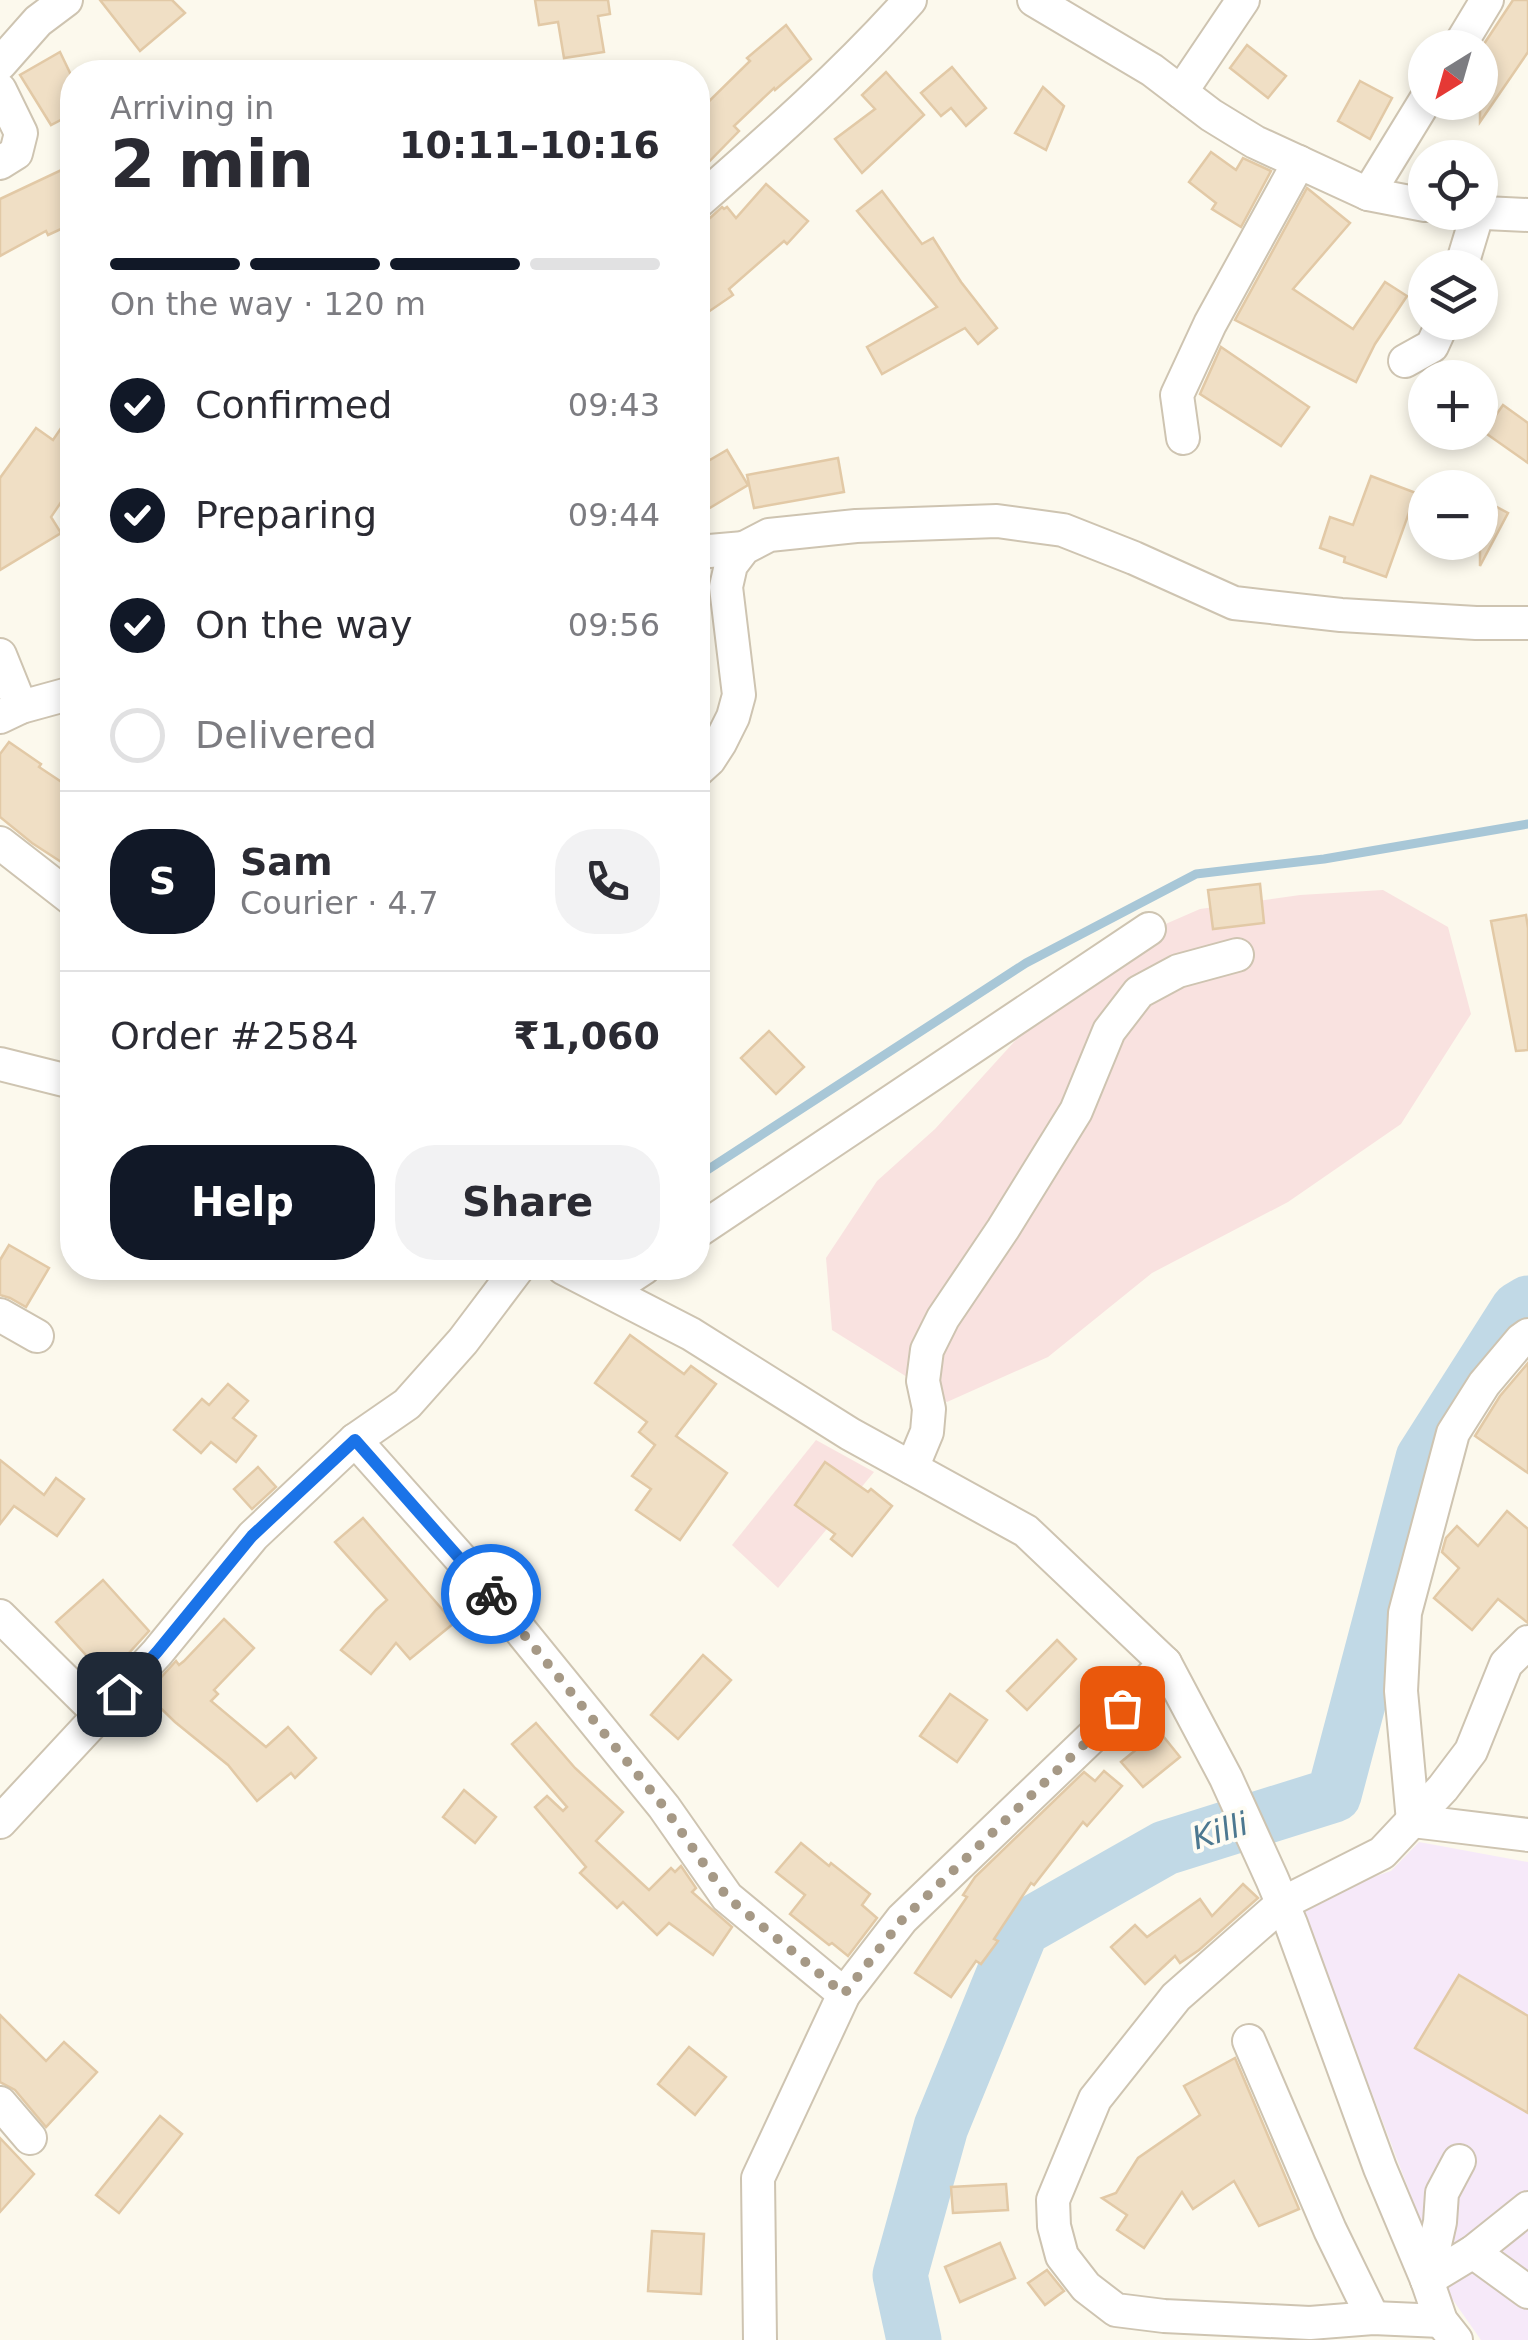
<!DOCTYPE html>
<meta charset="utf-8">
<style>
body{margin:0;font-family:"DejaVu Sans",sans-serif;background:#f2f2f3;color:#2b2b33;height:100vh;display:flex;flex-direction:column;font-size:38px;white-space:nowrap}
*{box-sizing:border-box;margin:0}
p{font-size:32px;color:#7c7c81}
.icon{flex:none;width:55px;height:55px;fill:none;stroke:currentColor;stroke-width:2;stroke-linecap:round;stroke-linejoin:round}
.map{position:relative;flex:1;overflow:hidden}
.drawer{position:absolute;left:60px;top:60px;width:650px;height:1220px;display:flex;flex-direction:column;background:#fff;border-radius:40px;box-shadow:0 5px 15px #0003}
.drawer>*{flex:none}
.needle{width:65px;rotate:217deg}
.fabs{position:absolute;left:1408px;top:30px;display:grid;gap:20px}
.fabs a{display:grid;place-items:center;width:90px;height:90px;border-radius:50%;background:#fff;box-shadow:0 5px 15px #0003;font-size:50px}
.pin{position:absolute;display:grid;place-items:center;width:85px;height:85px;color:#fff;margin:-42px;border-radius:20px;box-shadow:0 5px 15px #0006}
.courier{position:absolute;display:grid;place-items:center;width:100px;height:100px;margin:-50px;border:8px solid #1a73e8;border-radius:50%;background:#fff;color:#222;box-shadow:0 2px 12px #0007}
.head em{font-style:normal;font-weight:800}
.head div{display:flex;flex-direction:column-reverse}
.head{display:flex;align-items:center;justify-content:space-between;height:170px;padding:0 50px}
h1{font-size:65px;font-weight:800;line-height:75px}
.bar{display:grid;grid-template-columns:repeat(4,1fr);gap:15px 10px;align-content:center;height:120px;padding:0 50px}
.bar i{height:12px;border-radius:8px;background:#e1e1e2}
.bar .on{background:#111827}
.bar p{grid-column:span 4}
.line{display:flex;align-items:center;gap:25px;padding:0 50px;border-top:2px solid #e1e1e2}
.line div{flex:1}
.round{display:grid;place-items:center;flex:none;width:105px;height:105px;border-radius:40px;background:#f2f2f3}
ol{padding:0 50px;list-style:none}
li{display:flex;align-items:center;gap:30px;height:110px}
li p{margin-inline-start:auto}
li .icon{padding:10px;border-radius:50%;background:#111827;color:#fff;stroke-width:4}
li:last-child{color:#7c7c81}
li i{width:55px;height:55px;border:5px solid #e1e1e2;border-radius:50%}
.button{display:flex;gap:20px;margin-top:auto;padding:20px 50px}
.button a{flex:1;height:115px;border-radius:40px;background:#111827;color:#fff;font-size:40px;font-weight:800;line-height:115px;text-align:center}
.button a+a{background:#f2f2f3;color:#2b2b33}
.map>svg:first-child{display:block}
.education{fill:#f6e9f9}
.medical{fill:#f9e2e0}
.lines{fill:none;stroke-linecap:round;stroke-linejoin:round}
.stream{stroke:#a8c7d7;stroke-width:9}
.river{stroke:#c1d9e6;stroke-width:55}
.building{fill:#f0dfc5;stroke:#e2c9a6;stroke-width:2.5}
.minor-casing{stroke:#cec4b1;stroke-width:36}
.minor{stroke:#fff;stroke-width:32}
.done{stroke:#a69986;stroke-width:10;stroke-dasharray:0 18}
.route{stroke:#1a73e8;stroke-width:12}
.labels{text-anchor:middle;stroke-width:8;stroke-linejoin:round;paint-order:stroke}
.water-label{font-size:32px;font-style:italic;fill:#4c7890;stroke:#fefcf3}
</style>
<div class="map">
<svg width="1528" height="2340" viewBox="0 0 1528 2340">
<rect width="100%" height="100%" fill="#fcf9ed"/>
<!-- education -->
<path class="education" d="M1419,1842L1528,1862V2340H1481L1448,2293L1299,1902L1391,1871Z"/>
<!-- medical -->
<g class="medical">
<path d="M1383,890L1448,927L1471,1014L1401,1124L1288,1202L1152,1273L1048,1357L947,1402L832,1330L826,1258L877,1181L935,1129L1092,956L1200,909L1300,895Z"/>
<path d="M816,1440L874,1472L778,1588L732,1545Z"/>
</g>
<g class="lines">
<!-- stream -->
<path class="stream" d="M698,1176L1026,963L1196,874L1324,859L1528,824"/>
<!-- river -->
<path class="river" d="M914,2340L900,2275L941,2127L1022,1929L1165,1848L1334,1795L1423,1458L1518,1309L1528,1303"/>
</g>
<!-- building -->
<g class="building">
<path d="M100,0H172L185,13L140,51Z"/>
<path d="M535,0H608L610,14L598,16L604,52L564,58L558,22L539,25Z"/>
<path d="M1513,0H1528V52L1480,122V50Z"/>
<path d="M786,25L811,59L775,90L774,88L734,126L739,131L698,173V112L750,61L747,58Z"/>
<path d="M1247,45L1286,76L1268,98L1230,68Z"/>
<path d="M60,52L72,77V114L51,125L20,75Z"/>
<path d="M952,67L986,108L966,126L951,108L941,116L921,93Z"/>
<path d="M886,72L924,115L862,173L835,139L875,109L862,95Z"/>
<path d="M1360,81L1392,98L1370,139L1338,121Z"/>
<path d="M1043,87L1064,106L1046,150L1015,133Z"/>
<path d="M1211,152L1236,170L1243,158L1271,171L1241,227L1212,209L1216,203L1189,182Z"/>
<path d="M72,165V224L48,235L46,231L0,256V199Z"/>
<path d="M766,184L808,221L787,244L784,241L729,289L733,295L698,319V221L710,218L722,207L724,209L727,207L736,218Z"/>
<path d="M1307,188L1350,223L1293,289L1353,329L1385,282L1407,296L1375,344L1356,382L1235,320Z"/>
<path d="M882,191L922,244L933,238L961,282L997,328L978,344L965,328L882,374L867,347L937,307L857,211Z"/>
<path d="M1221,347L1309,407L1281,446L1200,394Z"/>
<path d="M1503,405L1528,423V463L1484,432Z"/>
<path d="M72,412V486L51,517L61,533L0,570V478L36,428L53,440Z"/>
<path d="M727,450L748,485L708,509L698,491V467Z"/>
<path d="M838,458L844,492L754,508L747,475Z"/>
<path d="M1371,476L1416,493L1386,577L1344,562L1345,557L1320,548L1330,517L1353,525Z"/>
<path d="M1480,498L1508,513L1480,566Z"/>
<path d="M9,742L41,764L39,767L72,789V869L32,843L0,817V754Z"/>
<path d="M1260,884L1264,923L1213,929L1208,890Z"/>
<path d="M1526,915L1528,928V1050L1516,1051L1491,921Z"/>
<path d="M769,1031L804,1067L776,1094L741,1058Z"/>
<path d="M9,1245L49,1268L26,1307L10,1298L0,1295V1260Z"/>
<path d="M630,1335L684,1374L691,1366L716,1384L676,1436L727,1473L680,1540L636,1510L651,1489L632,1476L655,1445L639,1432L647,1422L595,1383Z"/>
<path d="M1528,1363V1473L1475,1436L1500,1396Z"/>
<path d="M228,1384L248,1401L233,1418L256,1436L236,1462L211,1442L201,1453L174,1430L202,1399L209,1405Z"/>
<path d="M0,1460L44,1495L56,1478L84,1499L57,1536L14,1506L0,1524Z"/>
<path d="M825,1462L868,1492L871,1489L892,1506L852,1556L831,1539L835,1534L795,1505Z"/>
<path d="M258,1467L276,1487L252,1509L234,1489Z"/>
<path d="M1507,1511L1528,1529V1623L1498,1599L1472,1630L1434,1598L1459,1568L1442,1552L1446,1538L1457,1526L1478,1546Z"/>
<path d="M363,1518L454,1623L410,1659L396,1643L371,1674L341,1650L376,1610L387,1600L335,1542Z"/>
<path d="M103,1580L149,1631L117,1666L105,1676L56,1622Z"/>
<path d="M224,1619L254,1648L214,1690L218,1694L211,1701L266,1747L288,1727L316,1758L295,1778L291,1773L257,1801L228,1765L175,1722L146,1694L176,1661L179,1665L184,1661Z"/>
<path d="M1057,1640L1076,1659L1027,1710L1007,1691Z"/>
<path d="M703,1655L731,1680L678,1739L651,1715Z"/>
<path d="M950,1694L987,1720L957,1762L920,1736Z"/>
<path d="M536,1723L575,1768L623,1812L596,1841L649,1890L671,1868L675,1872L681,1866L696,1888L692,1892L732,1927L713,1955L669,1923L657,1935L623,1902L617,1908L580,1873L586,1867L535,1807L547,1796L563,1811L567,1807L512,1744Z"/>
<path d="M1159,1731L1180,1757L1143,1787L1121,1762Z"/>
<path d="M1104,1771L1122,1786L1087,1826L1083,1822L1034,1885L1031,1883L994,1939L998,1941L981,1964L976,1961L951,1997L915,1973L967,1897L963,1895L975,1877L1084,1772L1095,1781Z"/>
<path d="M464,1790L496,1817L475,1843L443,1817Z"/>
<path d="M801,1843L829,1866L831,1863L870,1894L862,1905L877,1918L848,1956L832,1943L829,1945L790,1914L805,1895L776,1872Z"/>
<path d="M1243,1884L1258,1898L1199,1950L1180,1963L1175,1956L1145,1984L1111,1947L1135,1925L1147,1937L1200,1899L1212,1916Z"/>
<path d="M1459,1975L1528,2016V2113L1415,2048Z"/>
<path d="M0,2015L46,2061L64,2042L97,2072L46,2127L15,2090L0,2082Z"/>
<path d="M689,2047L726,2077L695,2115L658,2084Z"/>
<path d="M1235,2058L1299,2209L1259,2226L1234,2181L1193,2209L1182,2192L1144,2248L1117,2230L1127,2215L1102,2198L1116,2193L1138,2158L1200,2115L1184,2086Z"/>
<path d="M160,2116L182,2134L119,2213L96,2195Z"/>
<path d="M0,2138L34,2174L0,2212Z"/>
<path d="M1006,2184L1008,2210L953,2213L951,2187Z"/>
<path d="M652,2231L704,2234L701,2294L648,2291Z"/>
<path d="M1000,2243L1015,2278L960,2302L945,2267Z"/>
<path d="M1047,2270L1064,2291L1045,2305L1028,2283Z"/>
</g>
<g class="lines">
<defs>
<g id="minor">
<path d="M1034,0L1152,70L1211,115L1255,142L1368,194L1425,205"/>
<path d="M1458,48L1487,0"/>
<path d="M0,64L38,21L66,0"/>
<path d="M0,90L21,133L16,153L0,163"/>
<path d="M1181,92L1243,0"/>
<path d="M1368,194L1425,101"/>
<path d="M698,202C771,138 845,73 910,0"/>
<path d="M1464,212L1528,215"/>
<path d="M1461,268L1477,215"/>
<path d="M1405,361L1432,346L1443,322"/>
<path d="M1183,438L1177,395L1210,324L1299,162"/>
<path d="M698,552L744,548"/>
<path d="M0,655L21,707"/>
<path d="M0,717L21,707L72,693"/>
<path d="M698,770L709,760L720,743L733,717L739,695L726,587L731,565L744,548L769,535L856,526L997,521L1063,530L1134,558L1234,603L1341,615L1476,623H1528"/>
<path d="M0,843L72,899"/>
<path d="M0,1064L72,1082"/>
<path d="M698,1231L1149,929"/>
<path d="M563,1268L691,1334L850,1434L1026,1531L1165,1663L1226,1778L1272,1879L1291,1924L1380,2168L1427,2280L1441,2321L1456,2340"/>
<path d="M609,1291L644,1268"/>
<path d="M0,1315L37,1336"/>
<path d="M1528,1335L1521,1340L1484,1384L1453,1433L1405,1613L1401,1691L1413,1821L1528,1835"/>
<path d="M355,1440L477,1577L664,1807L727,1897L844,1994"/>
<path d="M912,1468L927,1432L929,1409L923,1381L927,1350L943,1318L1003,1229L1076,1111L1109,1031L1139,992L1178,971L1237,955"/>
<path d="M0,1616L100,1715"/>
<path d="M0,1822L157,1653L253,1536L355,1440L407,1404L463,1341L518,1268"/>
<path d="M1249,2041L1330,2230L1373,2318"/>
<path d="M0,2103L30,2138"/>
<path d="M1473,2252L1528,2292"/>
<path d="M1427,2280L1440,2222L1442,2193L1459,2161"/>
<path d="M1427,2280L1473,2252L1528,2208"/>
<path d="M1441,2321L1373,2318L1310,2323L1164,2316L1116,2310L1086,2287L1062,2256L1054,2226L1053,2200L1095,2099L1176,1997L1283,1903L1382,1853L1443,1788L1471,1751L1506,1664L1528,1642"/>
<path d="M760,2340L758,2178L844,1994L902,1919L1122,1708L1165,1663"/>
</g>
</defs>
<!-- minor casing -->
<use href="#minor" class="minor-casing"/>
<!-- minor -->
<use href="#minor" class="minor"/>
</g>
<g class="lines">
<!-- done -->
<path class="done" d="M491,1594L664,1807L727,1897L844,1994L902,1920L1122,1708"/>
<!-- route -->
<path class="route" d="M119,1694L157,1652L252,1536L355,1440L491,1594"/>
</g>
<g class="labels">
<!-- water labels -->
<g class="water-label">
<text transform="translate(1220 1831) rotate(-17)" y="11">Killi</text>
</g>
</g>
</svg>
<div class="fabs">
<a><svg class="needle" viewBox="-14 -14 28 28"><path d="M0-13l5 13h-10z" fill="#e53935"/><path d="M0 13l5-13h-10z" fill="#7c7c81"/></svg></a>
<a><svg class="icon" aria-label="locate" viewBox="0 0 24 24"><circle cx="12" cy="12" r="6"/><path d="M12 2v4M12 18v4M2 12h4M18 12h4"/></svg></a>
<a><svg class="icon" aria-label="layers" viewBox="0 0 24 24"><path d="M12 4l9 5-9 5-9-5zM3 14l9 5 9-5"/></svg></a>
<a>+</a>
<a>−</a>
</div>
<div class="pin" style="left:1122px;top:1708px;background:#ea580c"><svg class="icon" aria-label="bag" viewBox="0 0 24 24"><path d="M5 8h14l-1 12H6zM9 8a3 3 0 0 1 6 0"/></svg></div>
<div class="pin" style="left:119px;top:1694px;background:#1f2937"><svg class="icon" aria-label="home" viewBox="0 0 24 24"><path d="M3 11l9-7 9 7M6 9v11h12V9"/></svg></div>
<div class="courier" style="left:491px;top:1594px"><svg class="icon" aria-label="bike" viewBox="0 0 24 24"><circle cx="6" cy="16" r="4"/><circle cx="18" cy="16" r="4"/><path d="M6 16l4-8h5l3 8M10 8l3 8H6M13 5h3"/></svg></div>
<section class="drawer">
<div class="head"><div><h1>2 min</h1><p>Arriving in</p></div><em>10:11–10:16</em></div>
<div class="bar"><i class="on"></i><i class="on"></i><i class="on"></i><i></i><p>On the way · 120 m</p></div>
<ol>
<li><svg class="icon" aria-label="check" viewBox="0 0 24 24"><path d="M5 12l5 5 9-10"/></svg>Confirmed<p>09:43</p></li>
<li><svg class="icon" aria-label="check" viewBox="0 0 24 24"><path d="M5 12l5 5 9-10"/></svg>Preparing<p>09:44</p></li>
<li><svg class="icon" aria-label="check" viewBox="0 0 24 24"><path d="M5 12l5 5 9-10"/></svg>On the way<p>09:56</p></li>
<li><i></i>Delivered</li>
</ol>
<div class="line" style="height:180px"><b class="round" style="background:#111827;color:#fff">S</b><div><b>Sam</b><p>Courier · 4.7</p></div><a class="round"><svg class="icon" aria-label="phone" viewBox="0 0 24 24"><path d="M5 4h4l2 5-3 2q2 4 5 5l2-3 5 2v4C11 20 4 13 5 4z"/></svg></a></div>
<div class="line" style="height:130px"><div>Order #2584</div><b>₹1,060</b></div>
<div class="button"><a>Help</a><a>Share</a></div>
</section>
</div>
